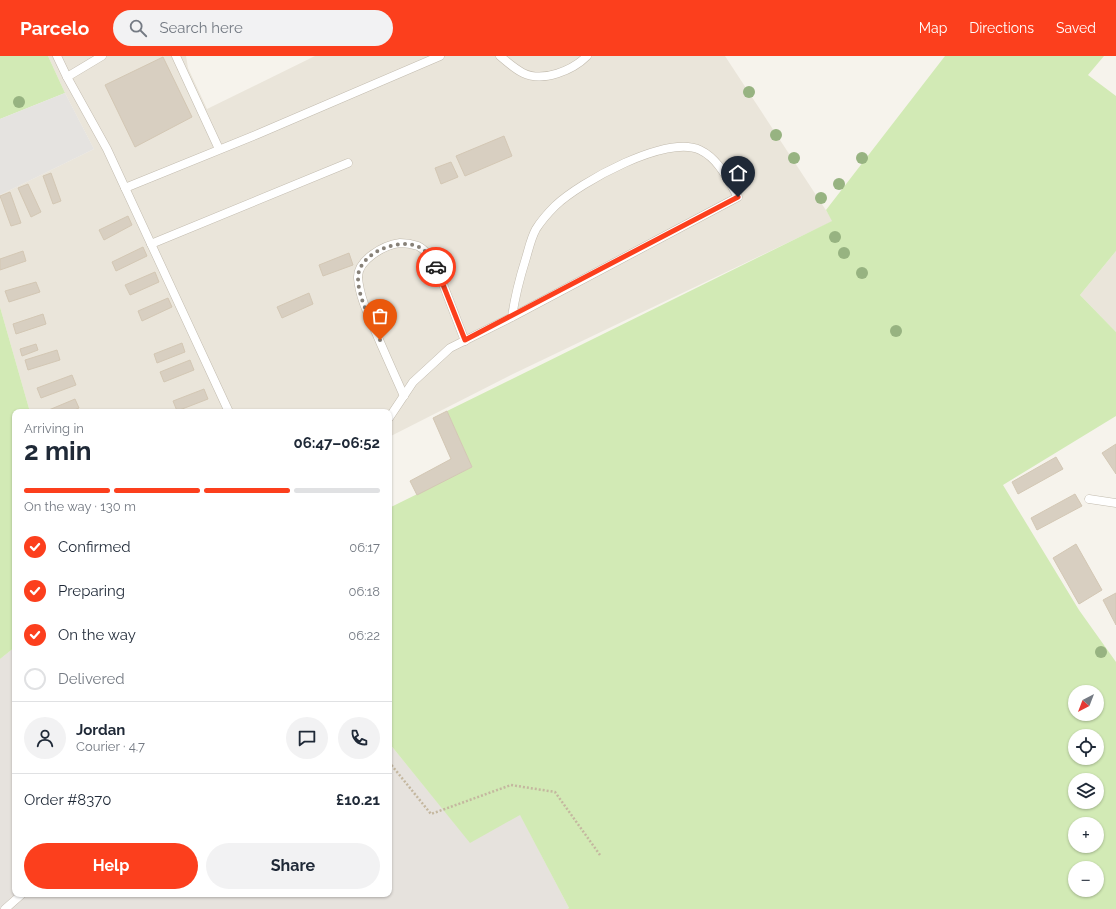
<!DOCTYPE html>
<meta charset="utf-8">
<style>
body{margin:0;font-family:Raleway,sans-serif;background:#f2f2f3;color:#1f2937;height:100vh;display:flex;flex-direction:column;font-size:15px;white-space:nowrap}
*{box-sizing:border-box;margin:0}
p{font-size:13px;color:#747a83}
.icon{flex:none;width:22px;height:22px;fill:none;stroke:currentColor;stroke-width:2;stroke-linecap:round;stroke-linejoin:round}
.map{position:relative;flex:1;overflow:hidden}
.drawer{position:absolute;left:12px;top:353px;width:380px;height:488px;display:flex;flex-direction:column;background:#fff;border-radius:8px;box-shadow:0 1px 3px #0004}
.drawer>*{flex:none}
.needle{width:26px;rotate:222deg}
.controls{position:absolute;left:1068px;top:629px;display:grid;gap:8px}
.controls a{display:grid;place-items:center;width:36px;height:36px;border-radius:50%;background:#fff;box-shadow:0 1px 3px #0004;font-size:20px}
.pin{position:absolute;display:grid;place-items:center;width:34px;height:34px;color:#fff;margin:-41px -17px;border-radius:50% 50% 50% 0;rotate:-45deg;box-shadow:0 0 4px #0007}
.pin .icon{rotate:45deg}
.courier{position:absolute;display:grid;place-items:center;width:40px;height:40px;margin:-20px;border:3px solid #fc3f1d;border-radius:50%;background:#fff;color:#222;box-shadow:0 1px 5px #0007}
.head em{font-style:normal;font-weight:700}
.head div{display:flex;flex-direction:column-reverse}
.head{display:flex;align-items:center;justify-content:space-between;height:68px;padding:0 12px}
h1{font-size:26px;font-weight:700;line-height:30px}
.bar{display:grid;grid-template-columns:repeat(4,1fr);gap:6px 4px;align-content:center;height:48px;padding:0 12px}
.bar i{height:5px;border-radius:3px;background:#e0e1e3}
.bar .selected{background:#fc3f1d}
.bar p{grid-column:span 4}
.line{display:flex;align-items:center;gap:10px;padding:0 12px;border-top:1px solid #e0e1e3}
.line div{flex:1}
.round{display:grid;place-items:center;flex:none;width:42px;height:42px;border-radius:21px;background:#f2f2f3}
ol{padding:0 12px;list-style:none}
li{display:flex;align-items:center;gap:12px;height:44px}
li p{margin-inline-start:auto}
li .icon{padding:4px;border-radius:50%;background:#fc3f1d;color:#fff;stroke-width:4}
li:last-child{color:#747a83}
li i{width:22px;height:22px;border:2px solid #e0e1e3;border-radius:50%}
.primary-button{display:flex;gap:8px;margin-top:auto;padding:8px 12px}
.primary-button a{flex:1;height:46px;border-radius:24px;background:#fc3f1d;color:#fff;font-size:16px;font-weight:700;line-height:46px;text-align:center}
.primary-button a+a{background:#f2f2f3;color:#1f2937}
header{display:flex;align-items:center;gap:24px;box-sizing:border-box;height:56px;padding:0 20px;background:#fc3f1d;color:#fff}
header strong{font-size:19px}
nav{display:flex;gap:22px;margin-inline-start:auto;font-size:14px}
.search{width:280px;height:36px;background:#f2f2f3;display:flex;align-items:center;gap:10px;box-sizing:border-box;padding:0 14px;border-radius:22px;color:#747a83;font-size:15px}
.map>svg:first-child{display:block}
.residential{fill:#eae5da}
.industrial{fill:#e6e2dd}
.green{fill:#d2eab5;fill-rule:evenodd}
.parking{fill:#e5e3e0}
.building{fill:#d8cfc1;stroke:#d3c7b4}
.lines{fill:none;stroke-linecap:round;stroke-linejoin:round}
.lane-casing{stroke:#c2bbae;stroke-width:9}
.path{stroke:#c4b79f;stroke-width:2.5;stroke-dasharray:2 2;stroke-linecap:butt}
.lane{stroke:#fff;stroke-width:8}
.tree{fill:#97b381}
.done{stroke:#878178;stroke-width:4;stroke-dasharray:0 7.2}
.route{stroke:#fc3f1d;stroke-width:5}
</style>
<header>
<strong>Parcelo</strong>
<div class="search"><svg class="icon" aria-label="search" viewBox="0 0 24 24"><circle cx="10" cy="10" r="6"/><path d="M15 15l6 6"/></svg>Search here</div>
<nav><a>Map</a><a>Directions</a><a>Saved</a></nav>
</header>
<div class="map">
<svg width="1116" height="853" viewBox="0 0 1116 853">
<rect width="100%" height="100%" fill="#f6f3ec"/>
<!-- residential -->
<g class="residential">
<path d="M48,0H186L188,12L207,53L315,0H725L833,165L513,318L389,381V356H30L0,251V139L94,93L65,37Z"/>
<path d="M1116,195V276L1080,239Z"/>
</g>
<!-- industrial -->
<path class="industrial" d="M15,591V838H389V687L470,786L520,758L569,852L567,853H0V603Z"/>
<!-- green -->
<g class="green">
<path d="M0,0H48L65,37L0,63Z"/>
<path d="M945,0H1104L1088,19L1116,40V195L1080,239L1116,276V360L1003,429L1079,554L1116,606V853H567L569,852L520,759L470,787L389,687V452L472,411L447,355L832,165L826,154ZM1075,636H1097V658H1075ZM1075,680H1097V702H1075ZM1075,724H1097V746H1075ZM1075,768H1097V790H1075ZM1075,812H1097V834H1075Z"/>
<path d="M0,251L30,356H15V591L0,603Z"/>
</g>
<!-- parking -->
<path class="parking" d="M65,37L94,93L0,139V63Z"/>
<!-- building -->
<g class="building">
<path d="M163,1L192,61L135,91L105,29Z"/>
<path d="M504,80L512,100L465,120L456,100Z"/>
<path d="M451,106L458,121L441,128L435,112Z"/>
<path d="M51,117L61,145L53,148L43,120Z"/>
<path d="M28,128L41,156L31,161L18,132Z"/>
<path d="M10,136L21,167L11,170L0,140Z"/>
<path d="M128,160L132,169L104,184L99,174Z"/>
<path d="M143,191L147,200L116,215L112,206Z"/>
<path d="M23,195L26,205L0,214V203Z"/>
<path d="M349,197L353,209L323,220L319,209Z"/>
<path d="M155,216L159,226L130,239L125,229Z"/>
<path d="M36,226L40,236L9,246L5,235Z"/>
<path d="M309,237L313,248L282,262L277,251Z"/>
<path d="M168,242L172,251L142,265L138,255Z"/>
<path d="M43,258L46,268L16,278L13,268Z"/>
<path d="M182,287L185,296L157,307L154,298Z"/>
<path d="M36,288L38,294L22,300L20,293Z"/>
<path d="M57,294L60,304L28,314L25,304Z"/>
<path d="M190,304L194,314L164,326L160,316Z"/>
<path d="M72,319L76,329L41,342L37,332Z"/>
<path d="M204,333L208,343L177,355L173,345Z"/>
<path d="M75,343L79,352L70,356H44Z"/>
<path d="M447,355L472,411L417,439L410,425L451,403L433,362Z"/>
<path d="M1116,388V418L1102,397Z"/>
<path d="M1056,401L1063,413L1018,438L1012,426Z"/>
<path d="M1075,438L1082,450L1037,474L1031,462Z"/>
<path d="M1076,488L1102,534L1079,548L1053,502Z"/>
<path d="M1116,537V569L1103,544Z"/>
</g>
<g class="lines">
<defs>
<g id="lane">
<path d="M57,0L67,21L107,93L229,356"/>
<path d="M176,0L219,93"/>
<path d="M500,0C507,6 515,13 523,17C543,27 573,14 587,0"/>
<path d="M67,21L102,0"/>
<path d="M125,132L258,78L440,0"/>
<path d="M151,188L348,107"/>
<path d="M404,340C395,320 386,300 377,279C369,260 360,243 358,222C357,204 384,189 400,187C405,187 412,188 418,190C426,194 431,202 436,210L465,285"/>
<path d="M389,362L413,326L450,292L512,261L738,141C728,124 719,103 700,94C667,78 580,126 555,150C548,157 541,165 536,173C531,182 529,192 526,202C520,221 515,240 512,261"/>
<path d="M1089,443L1116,447"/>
<path d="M5,853L22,838"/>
</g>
</defs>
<!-- lane casing -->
<use href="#lane" class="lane-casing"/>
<!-- path -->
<path class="path" d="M389,706L431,758L511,729L555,736L600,799"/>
<!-- lane -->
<use href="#lane" class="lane"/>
</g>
<!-- trees -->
<g class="tree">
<circle cx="749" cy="36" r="6"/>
<circle cx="19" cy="46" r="6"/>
<circle cx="776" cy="79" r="6"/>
<circle cx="794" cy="102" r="6"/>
<circle cx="862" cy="102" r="6"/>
<circle cx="839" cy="128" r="6"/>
<circle cx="821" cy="142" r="6"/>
<circle cx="835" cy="181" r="6"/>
<circle cx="844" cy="197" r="6"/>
<circle cx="862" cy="217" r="6"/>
<circle cx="896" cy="275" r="6"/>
<circle cx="1101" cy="596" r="6"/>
</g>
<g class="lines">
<!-- done -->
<path class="done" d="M380,284C371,264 358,243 358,221C359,197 399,181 419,191C427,195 432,203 436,211"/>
<!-- route -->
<path class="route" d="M436,211L465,284L738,141"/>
</g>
</svg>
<div class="controls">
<a><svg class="needle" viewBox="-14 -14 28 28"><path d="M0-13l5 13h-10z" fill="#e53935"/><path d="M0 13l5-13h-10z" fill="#747a83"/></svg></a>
<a><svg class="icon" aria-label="locate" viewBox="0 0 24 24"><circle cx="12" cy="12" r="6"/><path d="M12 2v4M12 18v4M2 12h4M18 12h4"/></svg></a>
<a><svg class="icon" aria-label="layers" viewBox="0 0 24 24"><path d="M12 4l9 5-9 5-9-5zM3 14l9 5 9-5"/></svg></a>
<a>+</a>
<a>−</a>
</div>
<div class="pin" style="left:380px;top:284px;background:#ea580c"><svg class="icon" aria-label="bag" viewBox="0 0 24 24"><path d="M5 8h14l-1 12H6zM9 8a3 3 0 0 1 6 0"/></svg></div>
<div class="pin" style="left:738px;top:141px;background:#1f2937"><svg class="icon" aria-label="home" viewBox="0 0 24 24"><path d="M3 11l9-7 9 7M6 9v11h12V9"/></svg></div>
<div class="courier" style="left:436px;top:211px"><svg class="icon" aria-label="car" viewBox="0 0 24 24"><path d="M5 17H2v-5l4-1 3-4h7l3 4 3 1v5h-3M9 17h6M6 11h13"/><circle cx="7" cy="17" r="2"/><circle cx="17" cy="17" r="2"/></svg></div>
<section class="drawer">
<div class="head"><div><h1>2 min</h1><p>Arriving in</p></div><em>06:47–06:52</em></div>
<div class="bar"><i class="selected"></i><i class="selected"></i><i class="selected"></i><i></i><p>On the way · 130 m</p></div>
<ol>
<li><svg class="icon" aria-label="check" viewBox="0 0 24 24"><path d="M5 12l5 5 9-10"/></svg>Confirmed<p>06:17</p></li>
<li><svg class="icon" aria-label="check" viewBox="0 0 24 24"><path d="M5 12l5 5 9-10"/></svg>Preparing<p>06:18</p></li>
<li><svg class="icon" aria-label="check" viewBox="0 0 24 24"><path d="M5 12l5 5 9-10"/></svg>On the way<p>06:22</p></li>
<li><i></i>Delivered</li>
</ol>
<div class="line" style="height:72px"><a class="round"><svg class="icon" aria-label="person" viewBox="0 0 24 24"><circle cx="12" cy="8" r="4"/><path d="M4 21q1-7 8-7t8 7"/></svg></a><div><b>Jordan</b><p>Courier · 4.7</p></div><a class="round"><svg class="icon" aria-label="chat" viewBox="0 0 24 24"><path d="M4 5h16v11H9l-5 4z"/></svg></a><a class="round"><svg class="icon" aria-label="phone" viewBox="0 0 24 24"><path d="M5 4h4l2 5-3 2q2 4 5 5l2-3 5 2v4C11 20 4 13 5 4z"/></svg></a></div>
<div class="line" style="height:52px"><div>Order #8370</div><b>£10.21</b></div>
<div class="primary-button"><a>Help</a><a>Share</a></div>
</section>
</div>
